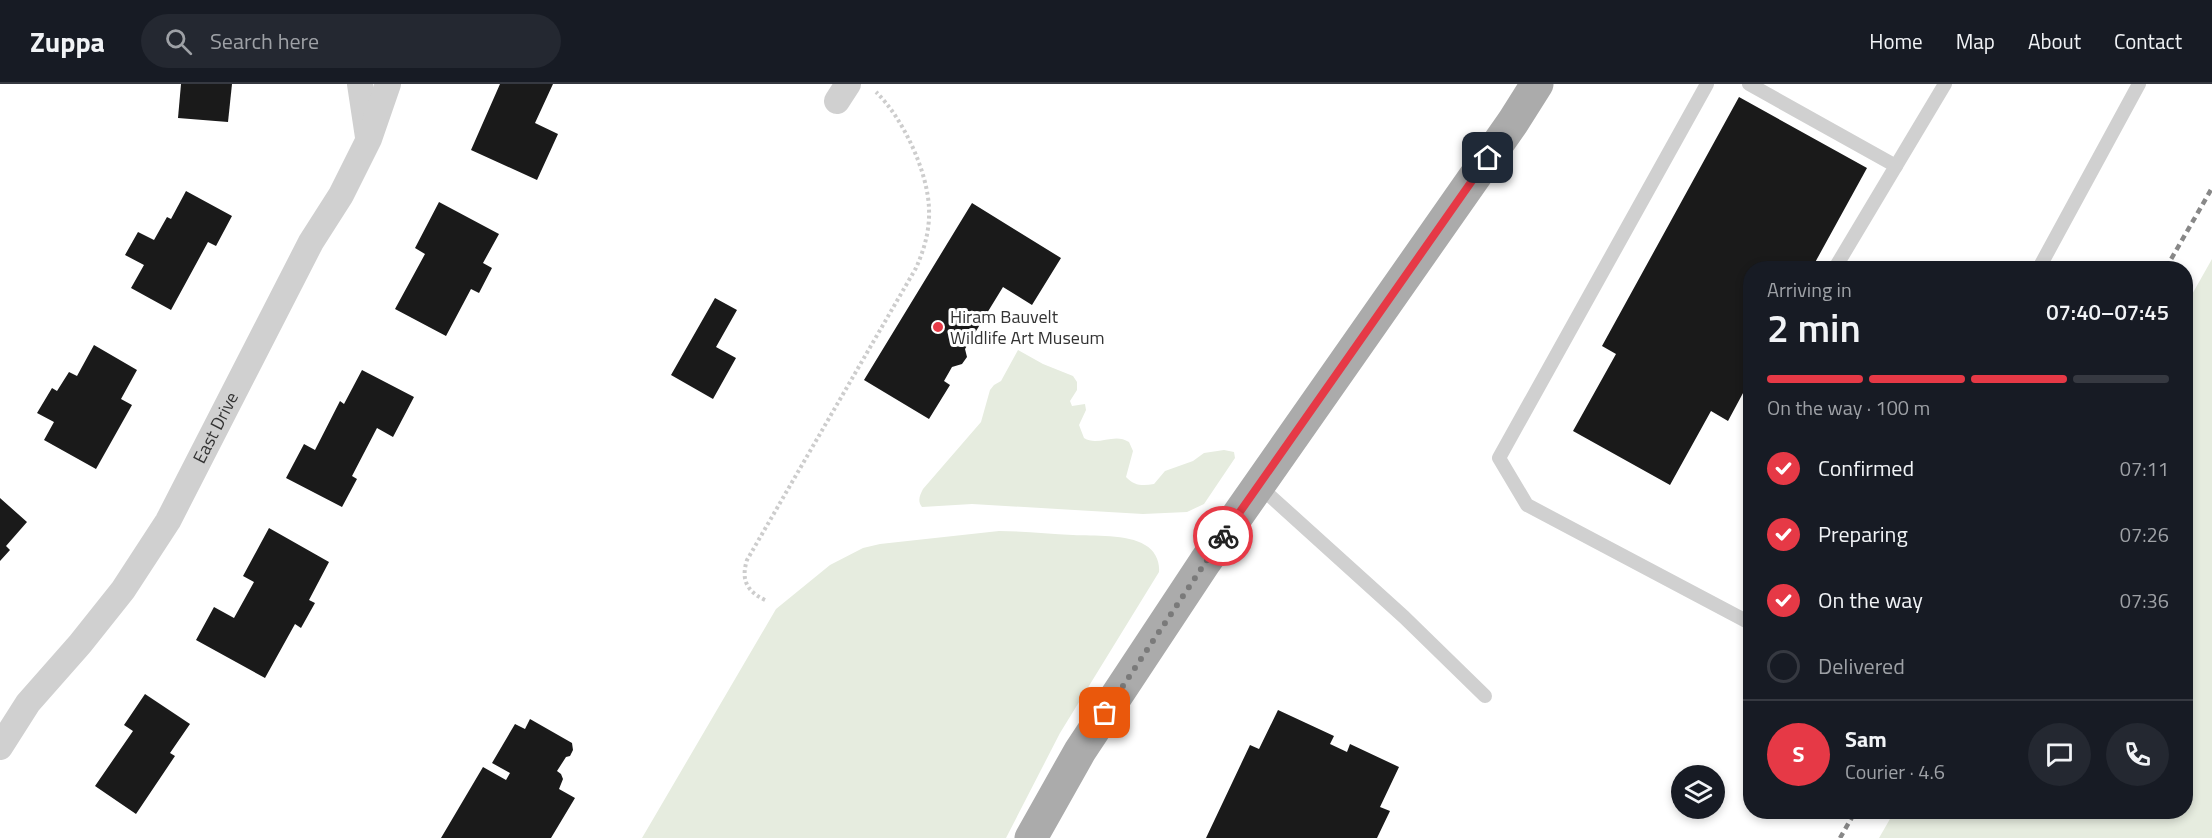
<!DOCTYPE html>
<meta charset="utf-8">
<style>
body{margin:0;font-family:"Titillium Web",sans-serif;background:#242831;color:#f1f3f6;height:100vh;display:flex;flex-direction:column;font-size:22px;white-space:nowrap}
*{box-sizing:border-box;margin:0}
p{font-size:20px;color:#9ea1a6}
.icon{flex:none;width:33px;height:33px;fill:none;stroke:currentColor;stroke-width:2;stroke-linecap:round;stroke-linejoin:round}
.map{position:relative;flex:1;overflow:hidden}
.drawer{position:absolute;left:1743px;top:177px;width:450px;height:558px;display:flex;flex-direction:column;background:#171b24;border-radius:24px;box-shadow:0 3px 9px #0003}
.drawer>*{flex:none}
.fabs{position:absolute;left:1671px;top:681px;display:grid;gap:12px}
.fabs a{display:grid;place-items:center;width:54px;height:54px;border-radius:50%;background:#171b24;box-shadow:0 3px 9px #0003;font-size:30px}
.pin{position:absolute;display:grid;place-items:center;width:51px;height:51px;color:#fff;margin:-26px;border-radius:12px;box-shadow:0 3px 9px #0006}
.courier{position:absolute;display:grid;place-items:center;width:60px;height:60px;margin:-30px;border:4px solid #e63946;border-radius:50%;background:#fff;color:#222;box-shadow:0 2px 8px #0007}
.head em{font-style:normal;font-weight:600}
.head div{display:flex;flex-direction:column-reverse}
.head{display:flex;align-items:center;justify-content:space-between;height:102px;padding:0 24px}
h1{font-size:39px;font-weight:600;line-height:45px}
.bar{display:grid;grid-template-columns:repeat(4,1fr);gap:9px 6px;align-content:center;height:72px;padding:0 24px}
.bar i{height:8px;border-radius:4px;background:#363941}
.bar .active{background:#e63946}
.bar p{grid-column:span 4}
.line{display:flex;align-items:center;gap:15px;padding:0 24px;border-top:2px solid #363941}
.line div{flex:1}
.round{display:grid;place-items:center;flex:none;width:63px;height:63px;border-radius:32px;background:#242831}
ol{padding:0 24px;list-style:none}
li{display:flex;align-items:center;gap:18px;height:66px}
li p{margin-inline-start:auto}
li .icon{padding:6px;border-radius:50%;background:#e63946;color:#fff;stroke-width:4}
li:last-child{color:#9ea1a6}
li i{width:33px;height:33px;border:3px solid #363941;border-radius:50%}
header{display:flex;align-items:center;gap:36px;box-sizing:border-box;height:84px;padding:0 30px;background:#171b24;border-bottom:2px solid #363941}
header strong{font-size:28px}
nav{display:flex;gap:33px;margin-inline-start:auto;font-size:21px}
.search{width:420px;height:54px;background:#242831;display:flex;align-items:center;gap:15px;box-sizing:border-box;padding:0 21px;border-radius:33px;color:#9ea1a6;font-size:22px}
.map>svg:first-child{display:block}
.green{fill:#e6ecdf}
.building{fill:#1a1a1a}
.lines{fill:none;stroke-linecap:round;stroke-linejoin:round}
.path{stroke:#cdcdcd;stroke-width:4;stroke-dasharray:3 3;stroke-linecap:butt}
.service{stroke:#d0d0d0;stroke-width:14}
.minor{stroke:#d0d0d0;stroke-width:26}
.primary{stroke:#ababab;stroke-width:33}
.rail{stroke:#888;stroke-width:4.5;stroke-dasharray:6 4.5;stroke-linecap:butt}
.done{stroke:#7a7a7a;stroke-width:6;stroke-dasharray:0 10.8}
.route{stroke:#e63946;stroke-width:8}
.poi-dot{fill:#e63946;stroke:#fff;stroke-width:2}
.labels{text-anchor:middle;stroke-width:6;stroke-linejoin:round;paint-order:stroke}
.poi-label{font-size:18px;fill:#333;stroke:#fff;text-anchor:start}
.street-label{font-size:18px;fill:#333;stroke:#fff}
</style>
<header>
<strong>Zuppa</strong>
<div class="search"><svg class="icon" aria-label="search" viewBox="0 0 24 24"><circle cx="10" cy="10" r="6"/><path d="M15 15l6 6"/></svg>Search here</div>
<nav><a>Home</a><a>Map</a><a>About</a><a>Contact</a></nav>
</header>
<div class="map">
<svg width="2212" height="754" viewBox="0 0 2212 754">
<rect width="100%" height="100%" fill="#fff"/>
<!-- green -->
<g class="green">
<path d="M2212,175V754H1879L1894,728H2186V221Z"/>
<path d="M1018,266L1043,280L1073,292L1077,298V306L1070,317L1072,322L1085,320L1086,326L1079,341L1084,354C1098,363 1114,348 1129,358L1133,367L1126,393C1134,402 1143,402 1154,400L1165,387L1193,377L1204,369L1224,366L1234,368L1235,374L1204,420L1187,428L1143,430L972,420L922,423C917,417 920,411 923,405L981,338L990,306L994,301L1001,297Z"/>
<path d="M999,447C1024,447 1048,450 1073,451C1093,452 1128,450 1145,461C1155,466 1160,478 1159,488L1060,649L1006,754H642L776,525L830,481L863,464L880,460Z"/>
</g>
<!-- building -->
<g class="building">
<path d="M181,0H232L228,38L178,34Z"/>
<path d="M500,0H553L535,39L558,50L537,96L471,66Z"/>
<path d="M1739,13L1867,84L1812,184H1750V296L1728,337L1711,327L1670,401L1573,347L1616,270L1602,262Z"/>
<path d="M186,107L232,132L216,162L208,158L171,226L131,204L144,181L125,171L138,148L154,156L167,133L171,135Z"/>
<path d="M439,118L499,150L483,179L492,184L479,209L471,205L446,252L395,225L425,170L415,164Z"/>
<path d="M972,119L1061,174L1032,221L1003,203L965,265L967,273L962,280L952,283L944,297L950,301L929,335L864,296Z"/>
<path d="M715,214L737,226L716,263L736,274L713,315L671,291Z"/>
<path d="M94,261L137,286L121,315L132,321L96,385L44,356L54,338L37,329L52,304L57,307L69,288L77,292Z"/>
<path d="M362,286L414,313L393,353L377,344L352,392L357,395L342,423L286,394L304,360L315,366L340,317L344,320Z"/>
<path d="M0,414L27,438L6,462L10,466L0,477Z"/>
<path d="M269,444L329,478L309,516L315,519L301,544L295,540L265,594L196,556L214,523L234,534L254,498L243,492Z"/>
<path d="M145,610L190,640L170,669L175,672L136,730L95,702L133,647L124,641Z"/>
<path d="M1278,626L1334,652L1330,660L1347,668L1350,660L1399,683L1380,723L1390,727L1377,754H1206L1250,661L1259,665Z"/>
<path d="M530,635L572,659L573,666L570,672L566,673L557,687L561,690L563,695L559,705L575,714L551,754H441L483,683L506,696L510,689L492,679L515,640L525,645Z"/>
</g>
<g class="lines">
<!-- path -->
<path class="path" d="M765,516C746,507 741,495 747,476L916,184C924,166 930,146 929,125C928,88 903,34 876,8"/>
<!-- service -->
<g class="service">
<path d="M1707,0L1499,374L1527,421L1750,539"/>
<path d="M1749,0L1896,82"/>
<path d="M1835,184L1945,0"/>
<path d="M2039,184L2139,0"/>
<path d="M1258,401L1404,533L1485,612"/>
</g>
<!-- minor -->
<g class="minor">
<path d="M360,0L368,53"/>
<path d="M837,17L848,0"/>
<path id="s1" d="M0,663L28,619L80,560L123,506L168,437L311,158L341,111L369,55L388,0"/>
</g>
<!-- primary -->
<path class="primary" d="M1031,754L1080,667L1205,478L1513,38L1537,0"/>
<!-- rail -->
<g class="rail">
<path d="M2166,184L2212,104"/>
<path d="M1840,754L1855,728"/>
</g>
</g>
<g class="lines">
<!-- done -->
<path class="done" d="M1105,629L1223,452"/>
<!-- route -->
<path class="route" d="M1223,452L1488,74"/>
</g>
<!-- markers -->
<circle class="poi-dot" cx="938" cy="243" r="6"/>
<g class="labels">
<!-- poi labels -->
<g class="poi-label">
<text x="950" y="239">Hiram Bauvelt<tspan x="950" dy="21">Wildlife Art Museum</tspan></text>
</g>
<!-- street labels -->
<g class="street-label">
<text dy="6" stroke="none"><textPath href="#s1" startOffset="387">East Drive</textPath></text>
</g>
</g>
</svg>
<div class="fabs">
<a><svg class="icon" aria-label="layers" viewBox="0 0 24 24"><path d="M12 4l9 5-9 5-9-5zM3 14l9 5 9-5"/></svg></a>
</div>
<div class="pin" style="left:1105px;top:629px;background:#ea580c"><svg class="icon" aria-label="bag" viewBox="0 0 24 24"><path d="M5 8h14l-1 12H6zM9 8a3 3 0 0 1 6 0"/></svg></div>
<div class="pin" style="left:1488px;top:74px;background:#1f2937"><svg class="icon" aria-label="home" viewBox="0 0 24 24"><path d="M3 11l9-7 9 7M6 9v11h12V9"/></svg></div>
<div class="courier" style="left:1223px;top:452px"><svg class="icon" aria-label="bike" viewBox="0 0 24 24"><circle cx="6" cy="16" r="4"/><circle cx="18" cy="16" r="4"/><path d="M6 16l4-8h5l3 8M10 8l3 8H6M13 5h3"/></svg></div>
<section class="drawer">
<div class="head"><div><h1>2 min</h1><p>Arriving in</p></div><em>07:40–07:45</em></div>
<div class="bar"><i class="active"></i><i class="active"></i><i class="active"></i><i></i><p>On the way · 100 m</p></div>
<ol>
<li><svg class="icon" aria-label="check" viewBox="0 0 24 24"><path d="M5 12l5 5 9-10"/></svg>Confirmed<p>07:11</p></li>
<li><svg class="icon" aria-label="check" viewBox="0 0 24 24"><path d="M5 12l5 5 9-10"/></svg>Preparing<p>07:26</p></li>
<li><svg class="icon" aria-label="check" viewBox="0 0 24 24"><path d="M5 12l5 5 9-10"/></svg>On the way<p>07:36</p></li>
<li><i></i>Delivered</li>
</ol>
<div class="line" style="height:108px"><b class="round" style="background:#e63946;color:#fff">S</b><div><b>Sam</b><p>Courier · 4.6</p></div><a class="round"><svg class="icon" aria-label="chat" viewBox="0 0 24 24"><path d="M4 5h16v11H9l-5 4z"/></svg></a><a class="round"><svg class="icon" aria-label="phone" viewBox="0 0 24 24"><path d="M5 4h4l2 5-3 2q2 4 5 5l2-3 5 2v4C11 20 4 13 5 4z"/></svg></a></div>
</section>
</div>
